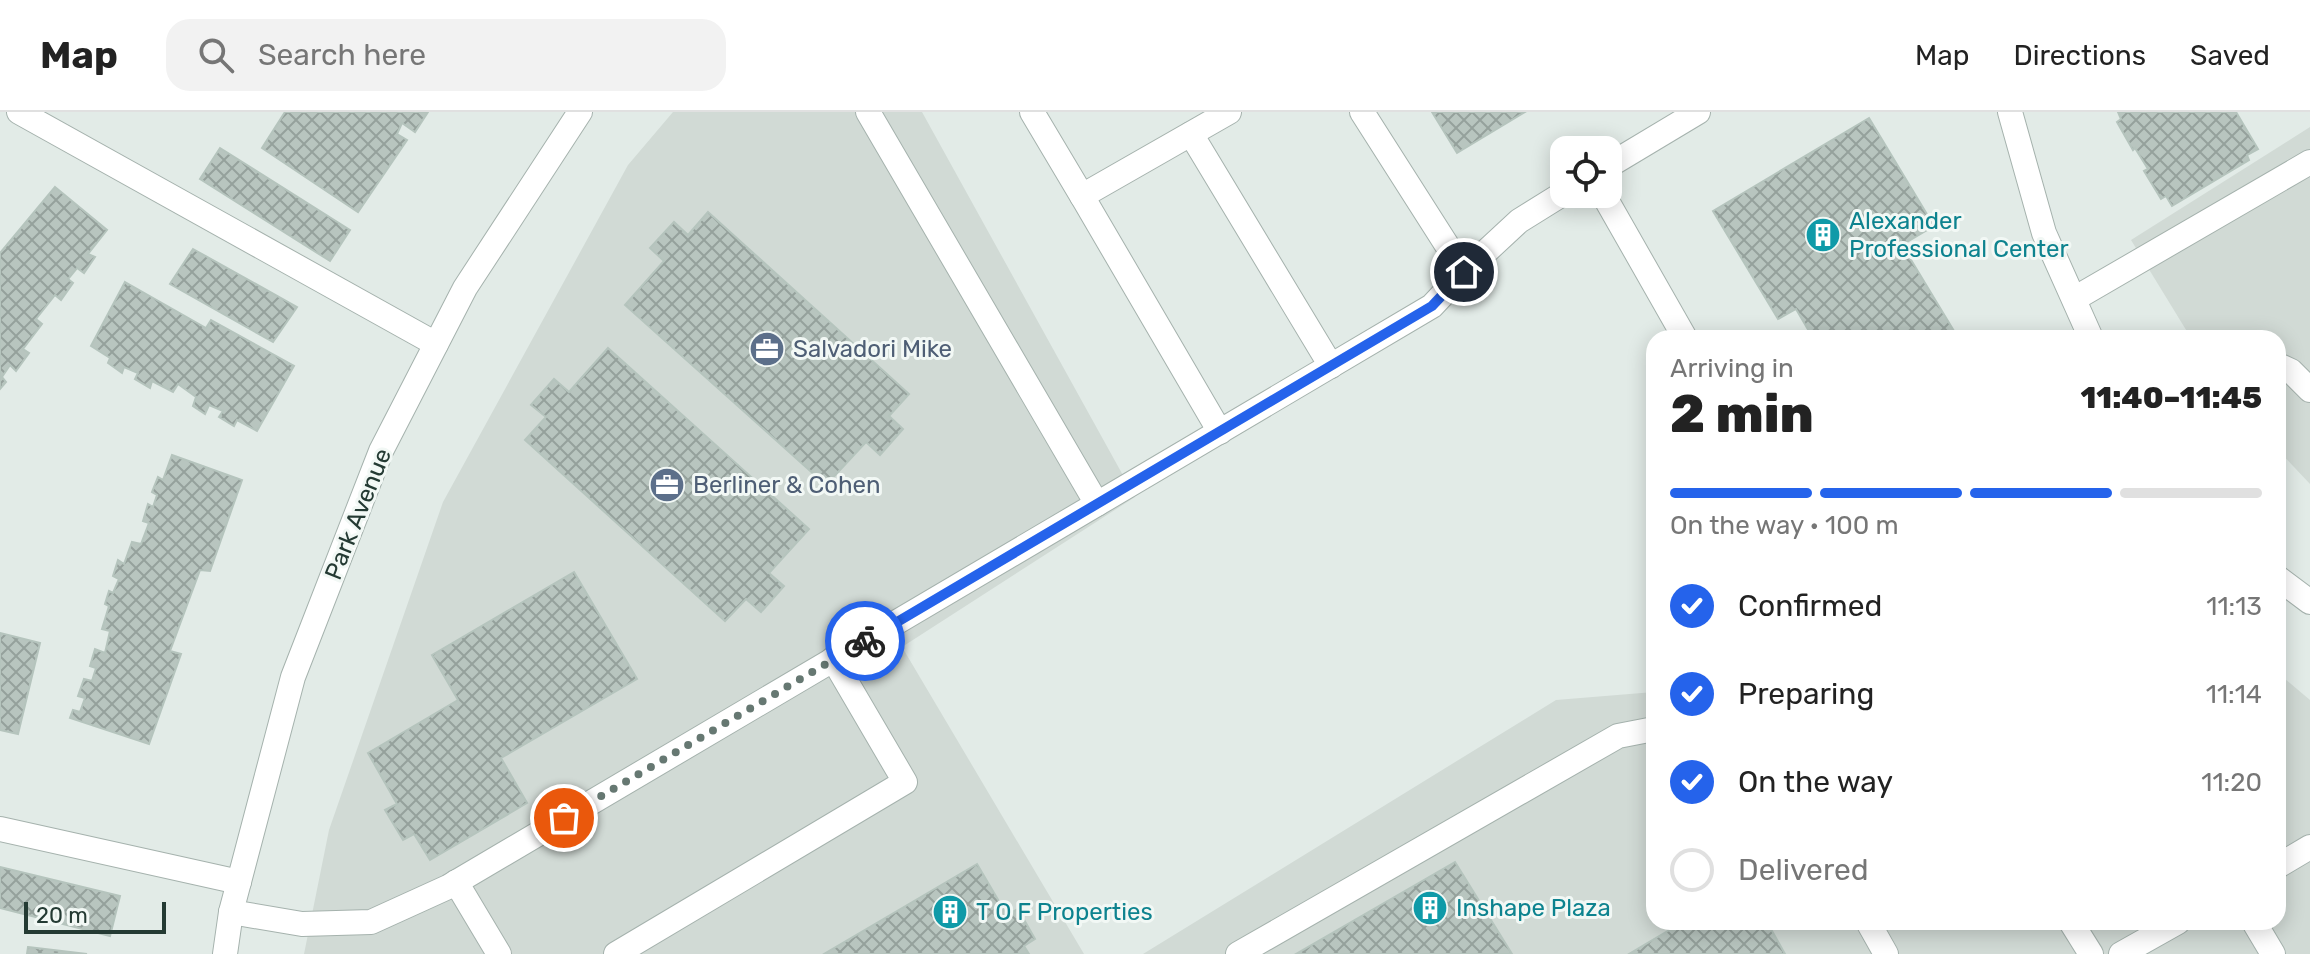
<!DOCTYPE html>
<meta charset="utf-8">
<style>
body{margin:0;font-family:Rubik,sans-serif;background:#f2f2f2;color:#222;height:100vh;display:flex;flex-direction:column;font-size:30px;white-space:nowrap}
*{box-sizing:border-box;margin:0}
p{font-size:26px;color:#767676}
.icon{flex:none;width:44px;height:44px;fill:none;stroke:currentColor;stroke-width:2;stroke-linecap:round;stroke-linejoin:round}
.map{position:relative;flex:1;overflow:hidden}
.side{position:absolute;left:1646px;top:218px;width:640px;height:600px;display:flex;flex-direction:column;background:#fff;border-radius:24px;box-shadow:0 4px 20px #0003}
.side>*{flex:none}
.controls{position:absolute;left:1550px;top:24px;display:grid;gap:16px}
.controls a{display:grid;place-items:center;width:72px;height:72px;border-radius:16px;background:#fff;box-shadow:0 4px 20px #0003;font-size:40px}
.scale{position:absolute;left:24px;bottom:20px;width:142px;box-sizing:border-box;padding-left:8px;border:4px solid #243a33;border-top:0;font-size:22px;line-height:28px;white-space:nowrap;color:#243a33;-webkit-text-stroke:6px #f2f8f5;paint-order:stroke}
.pin{position:absolute;display:grid;place-items:center;width:68px;height:68px;color:#fff;margin:-34px;border:4px solid #fff;border-radius:50%;box-shadow:0 2px 8px #0007}
.courier{position:absolute;display:grid;place-items:center;width:80px;height:80px;margin:-40px;border:6px solid #2563eb;border-radius:50%;background:#fff;color:#222;box-shadow:0 2px 10px #0007}
.overview em{font-style:normal;font-weight:800}
.overview div{display:flex;flex-direction:column-reverse}
.overview{display:flex;align-items:center;justify-content:space-between;height:136px;padding:0 24px}
h1{font-size:52px;font-weight:800;line-height:60px}
.bar{display:grid;grid-template-columns:repeat(4,1fr);gap:12px 8px;align-content:center;height:96px;padding:0 24px}
.bar i{height:10px;border-radius:6px;background:#e0e0e0}
.bar .current{background:#2563eb}
.bar p{grid-column:span 4}
ol{padding:0 24px;list-style:none}
li{display:flex;align-items:center;gap:24px;height:88px}
li p{margin-inline-start:auto}
li .icon{padding:8px;border-radius:50%;background:#2563eb;color:#fff;stroke-width:4}
li:last-child{color:#767676}
li i{width:44px;height:44px;border:4px solid #e0e0e0;border-radius:50%}
header{display:flex;align-items:center;gap:48px;box-sizing:border-box;height:112px;padding:0 40px;background:#fff;border-bottom:2px solid #e0e0e0}
header strong{font-size:38px}
nav{display:flex;gap:44px;margin-inline-start:auto;font-size:28px}
.search{width:560px;height:72px;background:#f2f2f2;display:flex;align-items:center;gap:20px;box-sizing:border-box;padding:0 28px;border-radius:24px;color:#767676;font-size:30px}
.map>svg:first-child{display:block}
.built{fill:#d1dad5}
.building{fill:url(#building-cross-hatch);stroke:#b5c4bd;stroke-width:2}
.lines{fill:none;stroke-linecap:round;stroke-linejoin:round}
.service-casing{stroke:#a5b2ad;stroke-width:26}
.minor-casing{stroke:#a5b2ad;stroke-width:26}
.service{stroke:#fff;stroke-width:24}
.minor{stroke:#fff;stroke-width:24}
.done{stroke:#667872;stroke-width:8;stroke-dasharray:0 14.4}
.route{stroke:#2563eb;stroke-width:10}
.labels{text-anchor:middle;stroke-width:6;stroke-linejoin:round;paint-order:stroke}
.culture-label{font-size:24px;fill:#0d838f;stroke:#f2f8f5;text-anchor:start}
.service-label{font-size:24px;fill:#4e5e75;stroke:#f2f8f5;text-anchor:start}
.street-label{font-size:24px;fill:#243a33;stroke:#f2f8f5}
</style>
<header>
<strong>Map</strong>
<div class="search"><svg class="icon" aria-label="search" viewBox="0 0 24 24"><circle cx="10" cy="10" r="6"/><path d="M15 15l6 6"/></svg>Search here</div>
<nav><a>Map</a><a>Directions</a><a>Saved</a></nav>
</header>
<div class="map">
<svg width="2310" height="842" viewBox="0 0 2310 842">
<defs>
<pattern id="building-cross-hatch" width="8" height="8" patternUnits="userSpaceOnUse" patternTransform="scale(2)"><rect width="8" height="8" fill="#b8c5bf"/><path d="M0 0l8 8M0 8l8-8" fill="none" stroke="#95a19c"/></pattern>
</defs>
<rect width="100%" height="100%" fill="#e2ebe7"/>
<!-- built -->
<g class="built">
<path d="M673,0H922L1135,385L902,535L1084,842H304L329,718L443,390L628,53Z"/>
<path d="M2310,15V372L2278,338V226H2191L2131,128Z"/>
<path d="M2278,561L2310,588V842H1143L1556,588L1654,580V810H2278Z"/>
</g>
<!-- building -->
<g class="building">
<path d="M285,0H428L415,20L402,11L397,22L407,28L358,100L262,36Z"/>
<path d="M1432,0H1525L1457,41Z"/>
<path d="M2118,0H2236L2258,37L2247,43L2249,48L2172,94L2166,84L2161,87L2144,59L2148,57L2135,36L2133,38L2117,10L2121,7Z"/>
<path d="M1869,6L1934,114L1902,133L1957,224L1963,221L1966,226H1813L1796,197L1778,207L1713,99Z"/>
<path d="M220,36L350,118L330,149L200,67Z"/>
<path d="M55,75L107,118L88,142L95,145L84,161L77,156L68,167L73,171L61,188L55,183L36,207L42,212L23,237L29,241L16,259L10,253L2,265L6,270L0,277V141Z"/>
<path d="M708,100L909,282L889,304L903,317L880,343L866,330L826,373L625,193L664,149L650,136L674,110L688,123Z"/>
<path d="M193,137L297,195L273,230L170,172Z"/>
<path d="M125,170L206,216L211,208L294,254L257,319L237,308L234,314L219,305L223,299L209,293L205,302L193,294L196,285L178,272L173,280L152,269L150,276L135,267L138,261L124,255L122,261L108,251L110,246L91,234Z"/>
<path d="M608,236L809,417L769,461L784,474L761,500L746,487L725,509L525,328L546,305L531,293L554,267L569,280Z"/>
<path d="M172,343L242,368L210,459L200,458L170,539L181,542L149,632L70,606L73,598L80,600L85,586L78,584L84,567L92,569L96,556L90,554L95,537L105,541L110,519L102,517L109,494L105,492L109,479L113,481L119,467L113,464L118,448L124,452L132,430L141,432L149,411L143,409L148,392L153,395L157,383L152,380L158,365L163,368Z"/>
<path d="M574,460L637,567L501,646L527,691L430,748L414,722L403,728L385,698L397,692L368,641L458,588L432,543Z"/>
<path d="M0,521L40,531L18,622L0,618Z"/>
<path d="M1455,750L1512,842H1296Z"/>
<path d="M977,752L1007,803L1018,797L1035,827L1024,834L1029,842H824Z"/>
<path d="M0,755L120,784L110,824L0,796Z"/>
<path d="M1683,810H1767L1785,842H1629Z"/>
<path d="M28,835L87,842H27Z"/>
</g>
<g class="lines">
<defs>
<g id="service">
<path d="M19,0L436,232"/>
<path d="M868,0L1097,392L1432,194L1464,160L1519,109L1564,81"/>
<path d="M1032,0L1082,84L1229,0"/>
<path d="M1362,0L1464,160"/>
<path d="M1191,22L1331,254"/>
<path d="M1608,54L1698,0"/>
<path d="M1603,82L1685,226"/>
<path d="M1082,84L1220,320"/>
<path d="M2074,187L2310,50"/>
<path d="M2278,253L2291,259L2310,278"/>
<path d="M0,717L239,770"/>
<path d="M2278,754L2310,735"/>
<path d="M456,770L499,842"/>
<path d="M231,800L302,812L371,810L448,775L1097,392"/>
<path d="M1868,810L1886,842"/>
<path d="M2071,810L2091,842"/>
<path d="M2254,810L2273,842"/>
<path d="M616,842L905,670L833,547"/>
<path d="M1238,842L1618,624L1654,617"/>
<path d="M2121,842L2178,810"/>
</g>
<g id="minor">
<path d="M2010,0L2044,121L2091,226"/>
<path d="M2278,466L2310,490"/>
<path d="M225,842L231,800L293,565L381,339L465,176L580,0"/>
</g>
</defs>
<!-- service casing -->
<use href="#service" class="service-casing"/>
<!-- minor casing -->
<use href="#minor" class="minor-casing"/>
<!-- service -->
<use href="#service" class="service"/>
<!-- minor -->
<use href="#minor" class="minor"/>
</g>
<g class="lines">
<!-- done -->
<path class="done" d="M564,706L865,529"/>
<!-- route -->
<path class="route" d="M865,529L1432,194L1464,160"/>
</g>
<!-- icons -->
<defs>
<symbol id="building-disc" viewBox="-11 -11 22 22"><circle r="9.5" fill="#0f9aa8" stroke="#f2f8f5"/><path d="M-4-6H4V6H1V3H-1V6H-4ZM-2.5-4.3h1.7v1.8h-1.7ZM.8-4.3h1.7v1.8H.8ZM-2.5-1h1.7V.8h-1.7ZM.8-1h1.7V.8H.8Z" fill="#fff"/></symbol>
<symbol id="office-disc" viewBox="-11 -11 22 22"><circle r="9.5" fill="#5c6f8a" stroke="#f2f8f5"/><path d="M-6-3h4V-5.5h4V-3h4V5H-6ZM-1-4.5V-3h2v-1.5ZM-6 0V1H6V0Z" fill="#fff"/></symbol>
</defs>
<g fill-rule="evenodd">
<use href="#building-disc" x="1803" y="103" width="40" height="40"/>
<use href="#office-disc" x="747" y="217" width="40" height="40"/>
<use href="#office-disc" x="647" y="353" width="40" height="40"/>
<use href="#building-disc" x="1410" y="776" width="40" height="40"/>
<use href="#building-disc" x="930" y="780" width="40" height="40"/>
</g>
<g class="labels">
<!-- culture labels -->
<g class="culture-label">
<text x="1849" y="117">Alexander<tspan x="1849" dy="28">Professional Center</tspan></text>
<text x="1456" y="804">Inshape Plaza</text>
<text x="976" y="808">T O F Properties</text>
</g>
<!-- service labels -->
<g class="service-label">
<text x="793" y="245">Salvadori Mike</text>
<text x="693" y="381">Berliner &amp; Cohen</text>
</g>
<!-- street labels -->
<g class="street-label">
<text transform="translate(358 402) rotate(-68)" y="8">Park Avenue</text>
</g>
</g>
</svg>
<div class="controls">
<a><svg class="icon" aria-label="locate" viewBox="0 0 24 24"><circle cx="12" cy="12" r="6"/><path d="M12 2v4M12 18v4M2 12h4M18 12h4"/></svg></a>
</div>
<div class="scale">20 m</div>
<div class="pin" style="left:564px;top:706px;background:#ea580c"><svg class="icon" aria-label="bag" viewBox="0 0 24 24"><path d="M5 8h14l-1 12H6zM9 8a3 3 0 0 1 6 0"/></svg></div>
<div class="pin" style="left:1464px;top:160px;background:#1f2937"><svg class="icon" aria-label="home" viewBox="0 0 24 24"><path d="M3 11l9-7 9 7M6 9v11h12V9"/></svg></div>
<div class="courier" style="left:865px;top:529px"><svg class="icon" aria-label="bike" viewBox="0 0 24 24"><circle cx="6" cy="16" r="4"/><circle cx="18" cy="16" r="4"/><path d="M6 16l4-8h5l3 8M10 8l3 8H6M13 5h3"/></svg></div>
<section class="side">
<div class="overview"><div><h1>2 min</h1><p>Arriving in</p></div><em>11:40–11:45</em></div>
<div class="bar"><i class="current"></i><i class="current"></i><i class="current"></i><i></i><p>On the way · 100 m</p></div>
<ol>
<li><svg class="icon" aria-label="check" viewBox="0 0 24 24"><path d="M5 12l5 5 9-10"/></svg>Confirmed<p>11:13</p></li>
<li><svg class="icon" aria-label="check" viewBox="0 0 24 24"><path d="M5 12l5 5 9-10"/></svg>Preparing<p>11:14</p></li>
<li><svg class="icon" aria-label="check" viewBox="0 0 24 24"><path d="M5 12l5 5 9-10"/></svg>On the way<p>11:20</p></li>
<li><i></i>Delivered</li>
</ol>
</section>
</div>
